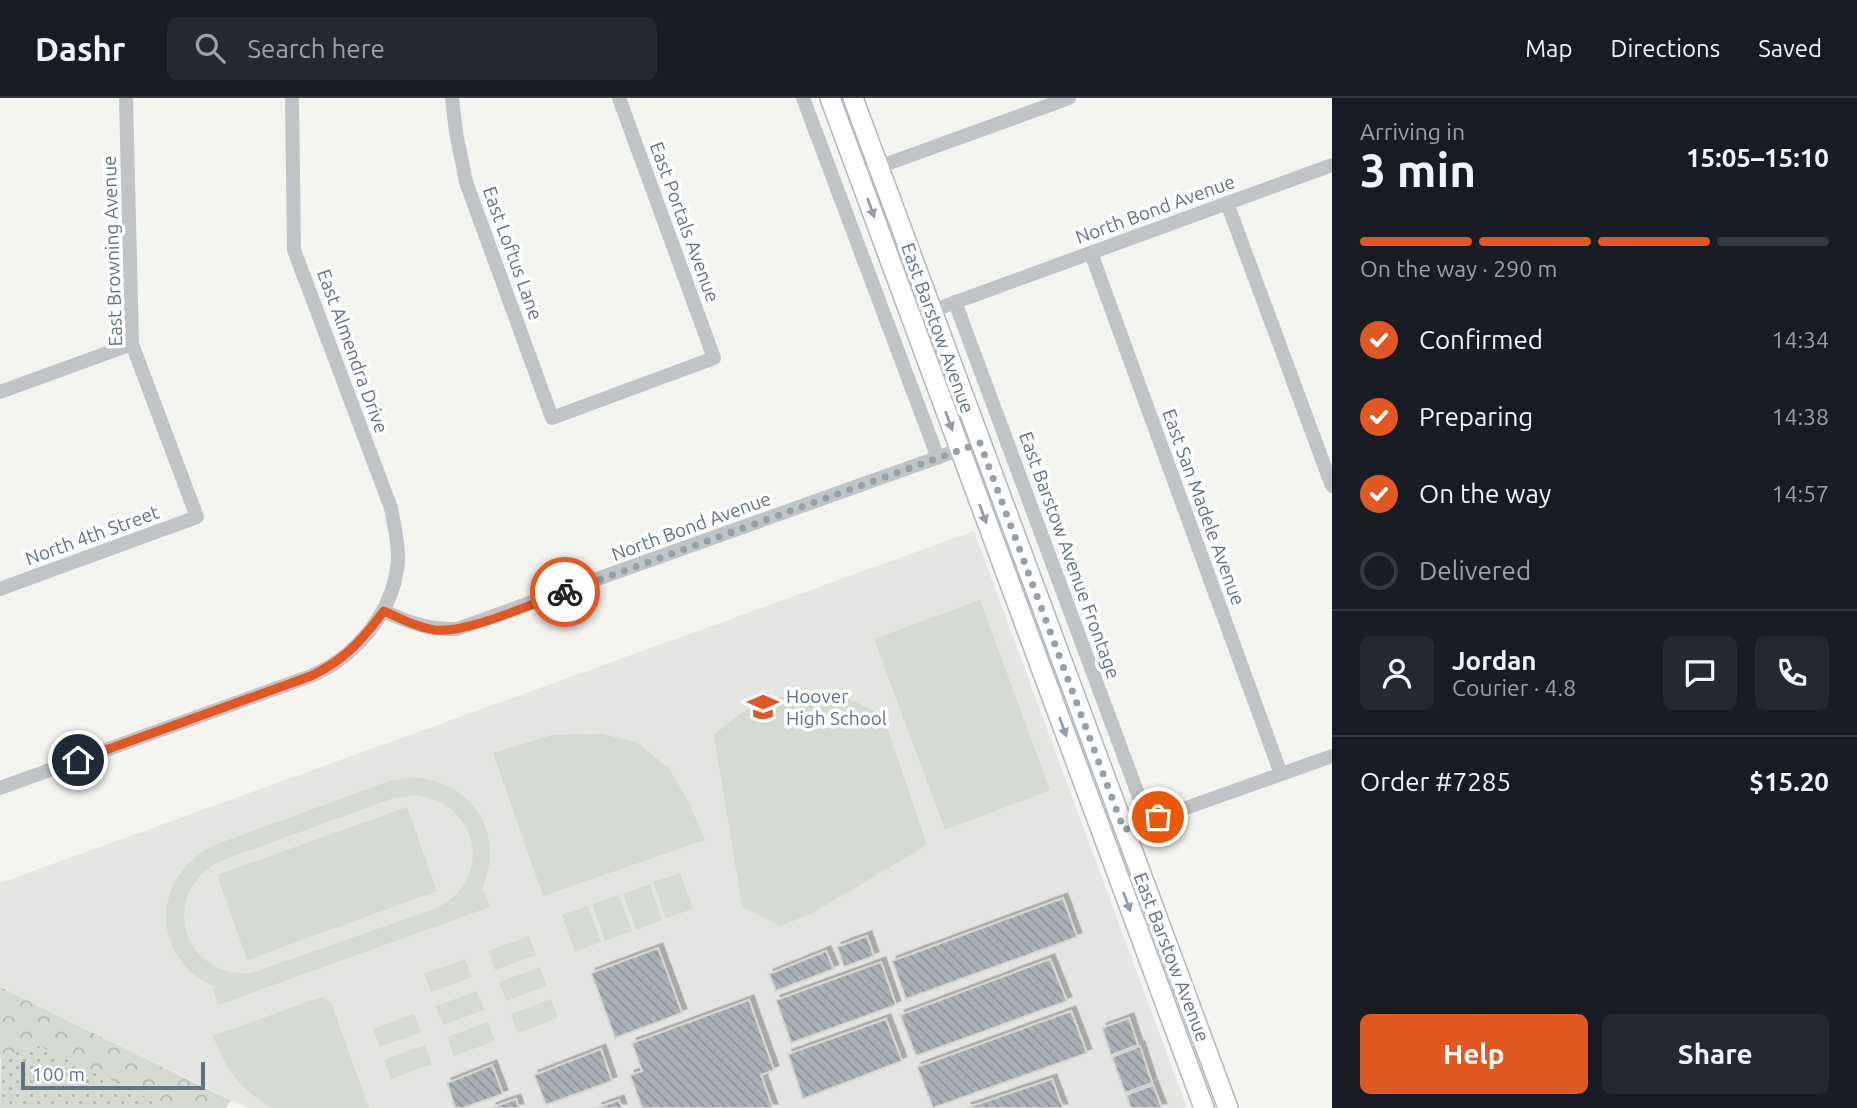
<!DOCTYPE html>
<meta charset="utf-8">
<style>
body{margin:0;font-family:Ubuntu,sans-serif;background:#242831;color:#f1f3f6;height:100vh;display:flex;flex-direction:column;font-size:26px;white-space:nowrap}
*{box-sizing:border-box;margin:0}
p{font-size:23px;color:#9ea1a6}
.icon{flex:none;width:38px;height:38px;fill:none;stroke:currentColor;stroke-width:2;stroke-linecap:round;stroke-linejoin:round}
.map{position:relative;flex:1;overflow:hidden}
.panel{display:flex;flex-direction:column;background:#171b24;width:525px}
.panel>*{flex:none}
.scale{position:absolute;left:21px;bottom:18px;width:184px;box-sizing:border-box;padding-left:7px;border:4px solid #647382;border-top:0;font-size:19px;line-height:24px;white-space:nowrap;color:#647382;-webkit-text-stroke:5px #fff;paint-order:stroke}
.pin{position:absolute;display:grid;place-items:center;width:60px;height:60px;color:#fff;margin:-30px;border:4px solid #fff;border-radius:50%;box-shadow:0 2px 7px #0007}
.courier{position:absolute;display:grid;place-items:center;width:70px;height:70px;margin:-35px;border:5px solid #e25823;border-radius:50%;background:#fff;color:#222;box-shadow:0 2px 9px #0007}
.headline em{font-style:normal;font-weight:600}
.headline div{display:flex;flex-direction:column-reverse}
.headline{display:flex;align-items:center;justify-content:space-between;height:119px;padding:0 28px}
h1{font-size:46px;font-weight:600;line-height:52px}
.bar{display:grid;grid-template-columns:repeat(4,1fr);gap:10px 7px;align-content:center;height:84px;padding:0 28px}
.bar i{height:9px;border-radius:5px;background:#363941}
.bar .on{background:#e25823}
.bar p{grid-column:span 4}
.line{display:flex;align-items:center;gap:18px;padding:0 28px;border-top:2px solid #363941}
.line div{flex:1}
.round{display:grid;place-items:center;flex:none;width:74px;height:74px;border-radius:10px;background:#242831}
ol{padding:0 28px;list-style:none}
li{display:flex;align-items:center;gap:21px;height:77px}
li p{margin-inline-start:auto}
li .icon{padding:7px;border-radius:50%;background:#e25823;color:#fff;stroke-width:4}
li:last-child{color:#9ea1a6}
li i{width:38px;height:38px;border:4px solid #363941;border-radius:50%}
.button{display:flex;gap:14px;margin-top:auto;padding:14px 28px}
.button a{flex:1;height:80px;border-radius:10px;background:#e25823;color:#fff;font-size:28px;font-weight:600;line-height:80px;text-align:center}
.button a+a{background:#242831;color:#f1f3f6}
header{display:flex;align-items:center;gap:42px;box-sizing:border-box;height:98px;padding:0 35px;background:#171b24;border-bottom:2px solid #363941}
header strong{font-size:33px}
nav{display:flex;gap:38px;margin-inline-start:auto;font-size:24px}
.search{width:490px;height:63px;background:#242831;display:flex;align-items:center;gap:18px;box-sizing:border-box;padding:0 24px;border-radius:10px;color:#9ea1a6;font-size:26px}
main{display:flex;flex:1;min-height:0}
.map>svg:first-child{display:block}
.built{fill:#e5e6e4}
.grass{fill:url(#grass-dots)}
.park{fill:url(#park-crowns)}
.pitch{fill:#d5dbd2;fill-rule:evenodd}
.building{fill:url(#building-back-hatch);stroke:#d6d6d3;stroke-width:2;filter:url(#shadow)}
.lines{fill:none;stroke-linecap:round;stroke-linejoin:round}
.secondary-casing{stroke:#b2b7bc;stroke-width:22}
.street{stroke:#c0c4c7;stroke-width:14}
.secondary{stroke:#fff;stroke-width:19}
.oneway{fill:#929da8}
.done{stroke:#96a0a9;stroke-width:7;stroke-dasharray:0 12.6}
.route{stroke:#e25823;stroke-width:9}
.labels{text-anchor:middle;stroke-width:7;stroke-linejoin:round;paint-order:stroke}
.street-label{font-size:19px;fill:#647382;stroke:#fff}
.poi-label{font-size:19px;fill:#647382;stroke:#fff;text-anchor:start}
</style>
<header>
<strong>Dashr</strong>
<div class="search"><svg class="icon" aria-label="search" viewBox="0 0 24 24"><circle cx="10" cy="10" r="6"/><path d="M15 15l6 6"/></svg>Search here</div>
<nav><a>Map</a><a>Directions</a><a>Saved</a></nav>
</header>
<main>
<div class="map">
<svg width="1332" height="1010" viewBox="0 0 1332 1010">
<defs>
<pattern id="grass-dots" width="8" height="8" patternUnits="userSpaceOnUse" patternTransform="scale(1.75)"><rect width="8" height="8" fill="#d5dbd2"/><path d="M2 2h.1M6 6h.1" fill="none" stroke="#b0b6b0" stroke-width="1.8" stroke-linecap="round"/></pattern>
<pattern id="park-crowns" width="20" height="18" patternUnits="userSpaceOnUse" patternTransform="scale(1.75)"><rect width="20" height="18" fill="#d5dbd2"/><path d="M2 6a3 3 0 1 1 6 0M12 15a3 3 0 1 1 6 0" fill="none" stroke="#b0b6b0"/></pattern>
<pattern id="building-back-hatch" width="6" height="6" patternUnits="userSpaceOnUse" patternTransform="scale(1.75)"><rect width="6" height="6" fill="#abb1b7"/><path d="M-1 5l2 2M0 0l6 6M5-1l2 2" fill="none" stroke="#8f949a"/></pattern>
<filter id="shadow"><feDropShadow dx="4.5" dy="-4.5" stdDeviation="0" flood-color="#0004"/></filter>
</defs>
<rect width="100%" height="100%" fill="#f4f5f1"/>
<!-- built -->
<path class="built" d="M974,433L1187,1010H248L0,889V785Z"/>
<!-- grass -->
<path class="grass" d="M37,947L169,1010H0L1,959Z"/>
<!-- park -->
<path class="park" d="M0,889L230,1002H231L226,1010H169L37,947L1,959L0,961Z"/>
<!-- pitch -->
<g class="pitch">
<path d="M980,502L1050,692L945,732L874,541Z"/>
<path d="M810,595L851,602L883,617L927,747L811,816L780,828L742,809L714,637L739,616L770,601Z"/>
<path d="M602,636L636,644L669,670L689,705L705,742L543,798L493,655L552,637Z"/>
<path d="M415,679C476,685 506,738 481,793H484L490,809L218,907L213,891L216,889C208,885 199,881 192,875C147,834 164,769 217,746L389,683ZM414,697C481,704 495,784 434,811L252,875C181,881 157,792 223,762L394,700Z"/>
<path d="M407,709L437,793L247,862L217,777Z"/>
<path d="M680,775L693,811L666,820L653,784Z"/>
<path d="M650,786L662,822L636,832L623,796Z"/>
<path d="M619,797L632,833L605,843L592,806Z"/>
<path d="M588,808L601,844L575,854L562,817Z"/>
<path d="M529,838L536,857L495,872L488,853Z"/>
<path d="M465,861L472,879L431,894L424,876Z"/>
<path d="M540,869L547,888L506,903L499,884Z"/>
<path d="M477,893L484,912L443,927L436,908Z"/>
<path d="M321,899L331,904L369,1010H272C240,992 226,972 213,938Z"/>
<path d="M551,901L558,920L517,935L511,916Z"/>
<path d="M414,916L421,934L380,949L373,931Z"/>
<path d="M488,924L495,943L454,958L447,939Z"/>
<path d="M425,947L432,966L391,981L384,962Z"/>
</g>
<!-- building -->
<g class="building">
<path d="M1063,800L1077,839L906,901L892,863Z"/>
<path d="M867,838L874,858L844,869L837,849Z"/>
<path d="M658,850L682,915L615,940L591,875Z"/>
<path d="M826,853L834,871L776,893L769,876Z"/>
<path d="M1050,861L1067,903L916,958L900,917Z"/>
<path d="M881,864L896,907L791,945L776,902Z"/>
<path d="M749,902L774,972L761,977L773,1010H642L630,977L642,973L632,945Z"/>
<path d="M1071,913L1087,955L933,1010L917,969Z"/>
<path d="M1129,920L1138,947L1111,957L1102,930Z"/>
<path d="M886,921L902,963L803,1001L788,956Z"/>
<path d="M1140,948L1152,985L1125,995L1112,959Z"/>
<path d="M601,951L612,983L546,1007L534,977Z"/>
<path d="M492,967L503,996L463,1010H455L447,985Z"/>
<path d="M1052,981L1063,1010H966Z"/>
<path d="M1153,987L1162,1010H1131L1126,997Z"/>
<path d="M516,1001L519,1010H491Z"/>
<path d="M619,1002L622,1010H597Z"/>
</g>
<g class="lines">
<defs>
<g id="secondary">
<path d="M830,0L1204,1010"/>
<path d="M853,0L1228,1010"/>
</g>
</defs>
<!-- secondary casing -->
<use href="#secondary" class="secondary-casing"/>
<!-- street -->
<g class="street">
<path d="M452,0L456,34L466,84L552,320L714,260L619,0"/>
<path d="M803,0L938,360"/>
<path d="M859,76L1069,0"/>
<path d="M1227,105L1332,388"/>
<path d="M1091,155L1281,676"/>
<path d="M955,204L1148,723"/>
<path d="M912,220L1332,67"/>
<path d="M0,294L132,246"/>
<path d="M0,491L197,419L132,246L126,0"/>
<path d="M384,513C409,525 430,532 457,531L967,349"/>
<path d="M0,690L311,578C319,574 328,570 335,565C369,542 395,504 398,463C399,446 394,427 391,410L294,152L292,0"/>
<path d="M1124,732L1332,658"/>
</g>
<!-- secondary -->
<use href="#secondary" class="secondary"/>
</g>
<!-- one-way arrows -->
<defs><path id="oneway-solid" d="M-6-.8H1V-3.2L6.5 0L1 3.2V.8H-6Z" transform="scale(1.75)"/></defs>
<g class="oneway">
<use href="#oneway-solid" transform="translate(871 110) rotate(70)"/>
<use href="#oneway-solid" transform="translate(949 323) rotate(70)"/>
<use href="#oneway-solid" transform="translate(983 416) rotate(70)"/>
<use href="#oneway-solid" transform="translate(1063 629) rotate(70)"/>
<use href="#oneway-solid" transform="translate(1127 804) rotate(70)"/>
</g>
<g class="lines">
<!-- done -->
<path class="done" d="M565,494L980,345L1124,732L1158,719"/>
<!-- route -->
<path class="route" d="M78,662L311,578C346,561 361,543 384,513C401,521 417,529 435,532C467,536 533,505 565,494"/>
</g>
<!-- icons -->
<defs>
<symbol id="school-bare" viewBox="-9 -9 18 18"><path d="M0-5L7-2L0 1L-7-2ZM-4 1L0 2.5L4 1V4Q0 6-4 4Z" fill="#e25823" stroke="#fff" stroke-width="2.5" paint-order="stroke"/></symbol>
</defs>
<g fill-rule="evenodd">
<use href="#school-bare" x="741" y="587" width="44" height="44"/>
</g>
<g class="labels">
<!-- street labels -->
<g class="street-label">
<text transform="translate(1155 111) rotate(-20)" y="7">North Bond Avenue</text>
<text transform="translate(685 124) rotate(70)" y="7">East Portals Avenue</text>
<text transform="translate(112 153) rotate(-92)" y="7">East Browning Avenue</text>
<text transform="translate(513 155) rotate(70)" y="7">East Loftus Lane</text>
<text transform="translate(938 230) rotate(70)" y="7">East Barstow Avenue</text>
<text transform="translate(353 253) rotate(70)" y="7">East Almendra Drive</text>
<text transform="translate(1204 409) rotate(70)" y="7">East San Madele Avenue</text>
<text transform="translate(691 428) rotate(-20)" y="7">North Bond Avenue</text>
<text transform="translate(92 437) rotate(-20)" y="7">North 4th Street</text>
<text transform="translate(1070 457) rotate(70)" y="7">East Barstow Avenue Frontage</text>
<text transform="translate(1172 859) rotate(69)" y="7">East Barstow Avenue</text>
</g>
<!-- poi labels -->
<g class="poi-label">
<text x="786" y="605">Hoover<tspan x="786" dy="22">High School</tspan></text>
</g>
</g>
</svg>
<div class="scale">100 m</div>
<div class="pin" style="left:1158px;top:719px;background:#ea580c"><svg class="icon" aria-label="bag" viewBox="0 0 24 24"><path d="M5 8h14l-1 12H6zM9 8a3 3 0 0 1 6 0"/></svg></div>
<div class="pin" style="left:78px;top:662px;background:#1f2937"><svg class="icon" aria-label="home" viewBox="0 0 24 24"><path d="M3 11l9-7 9 7M6 9v11h12V9"/></svg></div>
<div class="courier" style="left:565px;top:494px"><svg class="icon" aria-label="bike" viewBox="0 0 24 24"><circle cx="6" cy="16" r="4"/><circle cx="18" cy="16" r="4"/><path d="M6 16l4-8h5l3 8M10 8l3 8H6M13 5h3"/></svg></div>
</div>
<section class="panel">
<div class="headline"><div><h1>3 min</h1><p>Arriving in</p></div><em>15:05–15:10</em></div>
<div class="bar"><i class="on"></i><i class="on"></i><i class="on"></i><i></i><p>On the way · 290 m</p></div>
<ol>
<li><svg class="icon" aria-label="check" viewBox="0 0 24 24"><path d="M5 12l5 5 9-10"/></svg>Confirmed<p>14:34</p></li>
<li><svg class="icon" aria-label="check" viewBox="0 0 24 24"><path d="M5 12l5 5 9-10"/></svg>Preparing<p>14:38</p></li>
<li><svg class="icon" aria-label="check" viewBox="0 0 24 24"><path d="M5 12l5 5 9-10"/></svg>On the way<p>14:57</p></li>
<li><i></i>Delivered</li>
</ol>
<div class="line" style="height:126px"><a class="round"><svg class="icon" aria-label="person" viewBox="0 0 24 24"><circle cx="12" cy="8" r="4"/><path d="M4 21q1-7 8-7t8 7"/></svg></a><div><b>Jordan</b><p>Courier · 4.8</p></div><a class="round"><svg class="icon" aria-label="chat" viewBox="0 0 24 24"><path d="M4 5h16v11H9l-5 4z"/></svg></a><a class="round"><svg class="icon" aria-label="phone" viewBox="0 0 24 24"><path d="M5 4h4l2 5-3 2q2 4 5 5l2-3 5 2v4C11 20 4 13 5 4z"/></svg></a></div>
<div class="line" style="height:91px"><div>Order #7285</div><b>$15.20</b></div>
<div class="button"><a>Help</a><a>Share</a></div>
</section>
</main>
